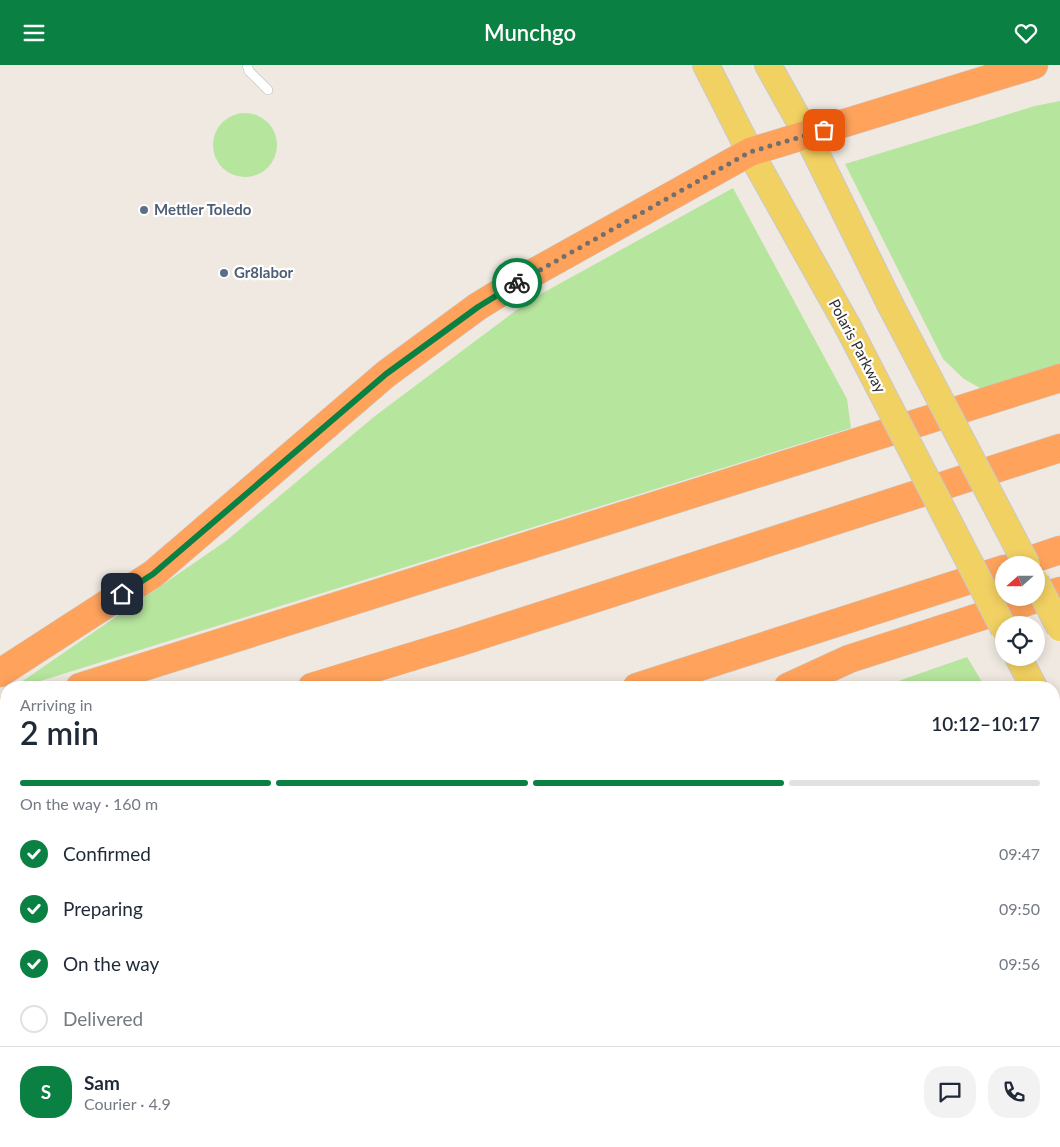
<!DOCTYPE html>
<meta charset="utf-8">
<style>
body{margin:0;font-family:Lato,sans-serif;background:#f2f2f3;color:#1f2937;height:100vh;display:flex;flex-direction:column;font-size:19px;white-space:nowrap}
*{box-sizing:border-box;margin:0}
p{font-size:16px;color:#747a83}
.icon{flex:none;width:28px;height:28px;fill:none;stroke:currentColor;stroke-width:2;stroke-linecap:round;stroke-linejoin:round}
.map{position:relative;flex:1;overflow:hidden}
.details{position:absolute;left:0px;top:616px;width:1060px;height:466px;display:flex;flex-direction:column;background:#fff;border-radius:20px 20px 0 0;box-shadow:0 2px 12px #0003}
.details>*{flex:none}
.needle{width:32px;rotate:249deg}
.fabs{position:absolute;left:995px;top:491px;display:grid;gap:10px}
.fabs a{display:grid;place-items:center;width:50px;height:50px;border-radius:50%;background:#fff;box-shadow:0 2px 12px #0003;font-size:25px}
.pin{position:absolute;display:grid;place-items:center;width:42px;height:42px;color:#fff;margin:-21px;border-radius:10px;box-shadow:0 2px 8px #0006}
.courier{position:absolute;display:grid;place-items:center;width:50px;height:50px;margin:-25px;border:4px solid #0b8043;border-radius:50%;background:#fff;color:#222;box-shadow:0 1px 6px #0007}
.headline em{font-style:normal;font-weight:600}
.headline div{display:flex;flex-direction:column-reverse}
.headline{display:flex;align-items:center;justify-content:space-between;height:85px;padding:0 20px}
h1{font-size:32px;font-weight:600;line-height:38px}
.bar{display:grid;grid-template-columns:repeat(4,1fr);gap:8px 5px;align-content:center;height:60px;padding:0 20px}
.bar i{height:6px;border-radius:4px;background:#e0e1e3}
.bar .selected{background:#0b8043}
.bar p{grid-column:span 4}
.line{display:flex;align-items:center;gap:12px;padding:0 20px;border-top:1px solid #e0e1e3}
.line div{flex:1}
.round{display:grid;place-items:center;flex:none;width:52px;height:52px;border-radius:20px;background:#f2f2f3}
ol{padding:0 20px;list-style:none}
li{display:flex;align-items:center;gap:15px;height:55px}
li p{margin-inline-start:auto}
li .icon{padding:5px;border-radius:50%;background:#0b8043;color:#fff;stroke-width:4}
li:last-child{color:#747a83}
li i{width:28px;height:28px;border:2px solid #e0e1e3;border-radius:50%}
header{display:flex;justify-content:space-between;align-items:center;height:65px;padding:0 20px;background:#0b8043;color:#fff;font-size:22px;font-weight:600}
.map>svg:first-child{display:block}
.green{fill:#b6e59e}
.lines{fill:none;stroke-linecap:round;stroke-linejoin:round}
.lane-casing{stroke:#b4b7c1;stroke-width:10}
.primary-casing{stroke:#c9c9c9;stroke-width:28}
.highway-casing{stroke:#c9c9c9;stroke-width:29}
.path{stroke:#c9c9c9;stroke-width:3;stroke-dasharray:4 2.5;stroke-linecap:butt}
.lane{stroke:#fff;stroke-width:9}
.primary{stroke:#f2d163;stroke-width:26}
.highway{stroke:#ffa35c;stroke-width:28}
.primary-bridge-casing{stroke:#c9c9c9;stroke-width:28;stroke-linecap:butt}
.primary-bridge{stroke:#f2d163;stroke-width:26}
.done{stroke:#726f6d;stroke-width:5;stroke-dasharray:0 9}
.route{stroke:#0b8043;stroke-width:6}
.service-dot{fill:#5c6f8a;stroke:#fff;stroke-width:2}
.labels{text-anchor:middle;stroke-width:4.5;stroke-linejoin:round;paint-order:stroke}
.service-label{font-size:15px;font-weight:bold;fill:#4e5e75;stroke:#fff;text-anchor:start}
.street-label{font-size:15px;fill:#2e2e2e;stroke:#fff}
</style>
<header><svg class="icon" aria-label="menu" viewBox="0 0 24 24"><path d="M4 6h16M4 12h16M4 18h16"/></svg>Munchgo<svg class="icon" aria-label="heart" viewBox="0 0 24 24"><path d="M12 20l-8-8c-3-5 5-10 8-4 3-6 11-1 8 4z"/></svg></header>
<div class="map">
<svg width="1060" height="1082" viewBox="0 0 1060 1082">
<rect width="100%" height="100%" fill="#efe9e1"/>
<!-- green -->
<g class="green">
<path d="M1060,36V305L989,328L964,314L943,294L845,99L1035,41Z"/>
<circle cx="245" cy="80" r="32"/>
<path d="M733,123L847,334L851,363L21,622H14L226,476L375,351L530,235Z"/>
<path d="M967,592L985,622H881Z"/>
<path d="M1054,823L1060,848V1082H568L564,1077L1054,1076Z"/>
<path d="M6,926V1039L0,1041V928Z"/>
<path d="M277,1076H522L526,1082H278Z"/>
</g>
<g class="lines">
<defs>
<path id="lane" d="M247,0L249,6L268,25"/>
<g id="primary">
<path d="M706,0L750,87L847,260"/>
<path d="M768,0L807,70L890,239"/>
<path d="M1018,592L1034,622"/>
</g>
<g id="highway">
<path d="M1015,500L1060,485"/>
<path d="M0,608L153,509L386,309L477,242L524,213L750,87L1034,0"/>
<path d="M80,622L1060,313"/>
<path d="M312,622L460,577L1060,383"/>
<path d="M637,622L1004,504"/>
<path d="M788,622L849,594L1060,526"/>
<path d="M0,647L6,645"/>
<path d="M1056,666L1060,680"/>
<path d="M0,722L6,720"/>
<path d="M0,826L6,824"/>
<path d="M0,875L6,873"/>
<path d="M544,1076L547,1082"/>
</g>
</defs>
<!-- lane casing -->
<use href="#lane" class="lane-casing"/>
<!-- primary casing -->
<use href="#primary" class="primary-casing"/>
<!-- highway casing -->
<use href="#highway" class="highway-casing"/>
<!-- path -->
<g class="path">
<path d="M0,1035L6,1033"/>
<path d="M266,1076L267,1082"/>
<path d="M405,1076L411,1082"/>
<path d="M437,1076L440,1082"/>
</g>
<!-- lane -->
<use href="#lane" class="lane"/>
<!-- primary -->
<use href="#primary" class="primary"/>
<!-- highway -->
<use href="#highway" class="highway"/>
<defs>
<g id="primary-bridge">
<path d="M890,239L1027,500"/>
<path d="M847,260L1004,564"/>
<path d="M1036,517L1060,563"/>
</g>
</defs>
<!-- primary-bridge casing -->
<use href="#primary-bridge" class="primary-bridge-casing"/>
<!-- primary-bridge -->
<use href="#primary-bridge" class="primary-bridge"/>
</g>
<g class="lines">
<!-- done -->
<path class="done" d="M517,218L750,87L824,65"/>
<!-- route -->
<path class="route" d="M122,529L153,509L386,309L478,242L517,218"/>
</g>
<!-- markers -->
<g class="service-dot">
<circle cx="144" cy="145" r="5"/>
<circle cx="224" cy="208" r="5"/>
</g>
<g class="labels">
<!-- service labels -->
<g class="service-label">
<text x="154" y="150">Mettler Toledo</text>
<text x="234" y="213">Gr8labor</text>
</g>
<!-- street labels -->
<g class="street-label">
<text transform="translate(857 281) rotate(62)" y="5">Polaris Parkway</text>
</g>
</g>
</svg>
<div class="fabs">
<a><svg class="needle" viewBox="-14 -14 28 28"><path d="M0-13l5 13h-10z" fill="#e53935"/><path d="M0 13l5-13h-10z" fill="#747a83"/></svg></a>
<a><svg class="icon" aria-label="locate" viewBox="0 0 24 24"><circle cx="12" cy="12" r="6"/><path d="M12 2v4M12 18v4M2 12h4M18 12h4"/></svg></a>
</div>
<div class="pin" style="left:824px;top:65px;background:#ea580c"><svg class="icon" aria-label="bag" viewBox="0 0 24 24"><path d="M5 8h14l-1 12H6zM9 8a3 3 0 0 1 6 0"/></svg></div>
<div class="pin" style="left:122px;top:529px;background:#1f2937"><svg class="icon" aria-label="home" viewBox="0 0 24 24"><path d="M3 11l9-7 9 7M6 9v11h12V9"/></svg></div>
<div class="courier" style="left:517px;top:218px"><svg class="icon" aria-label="bike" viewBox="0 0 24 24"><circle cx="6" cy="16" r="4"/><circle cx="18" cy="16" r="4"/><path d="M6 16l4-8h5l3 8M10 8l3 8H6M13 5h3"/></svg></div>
<section class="details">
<div class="headline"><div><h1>2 min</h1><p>Arriving in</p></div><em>10:12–10:17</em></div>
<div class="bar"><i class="selected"></i><i class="selected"></i><i class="selected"></i><i></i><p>On the way · 160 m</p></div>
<ol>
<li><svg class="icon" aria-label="check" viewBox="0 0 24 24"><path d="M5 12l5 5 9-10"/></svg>Confirmed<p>09:47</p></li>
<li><svg class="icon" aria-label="check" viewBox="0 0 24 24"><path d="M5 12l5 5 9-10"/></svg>Preparing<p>09:50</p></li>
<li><svg class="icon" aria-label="check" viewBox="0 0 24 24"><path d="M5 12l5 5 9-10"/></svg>On the way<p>09:56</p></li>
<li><i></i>Delivered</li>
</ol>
<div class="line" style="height:90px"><b class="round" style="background:#0b8043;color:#fff">S</b><div><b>Sam</b><p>Courier · 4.9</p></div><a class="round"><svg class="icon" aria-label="chat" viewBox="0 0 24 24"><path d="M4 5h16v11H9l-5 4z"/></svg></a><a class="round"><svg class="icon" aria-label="phone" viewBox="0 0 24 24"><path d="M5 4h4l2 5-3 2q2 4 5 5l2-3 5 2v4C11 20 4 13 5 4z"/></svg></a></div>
</section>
</div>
